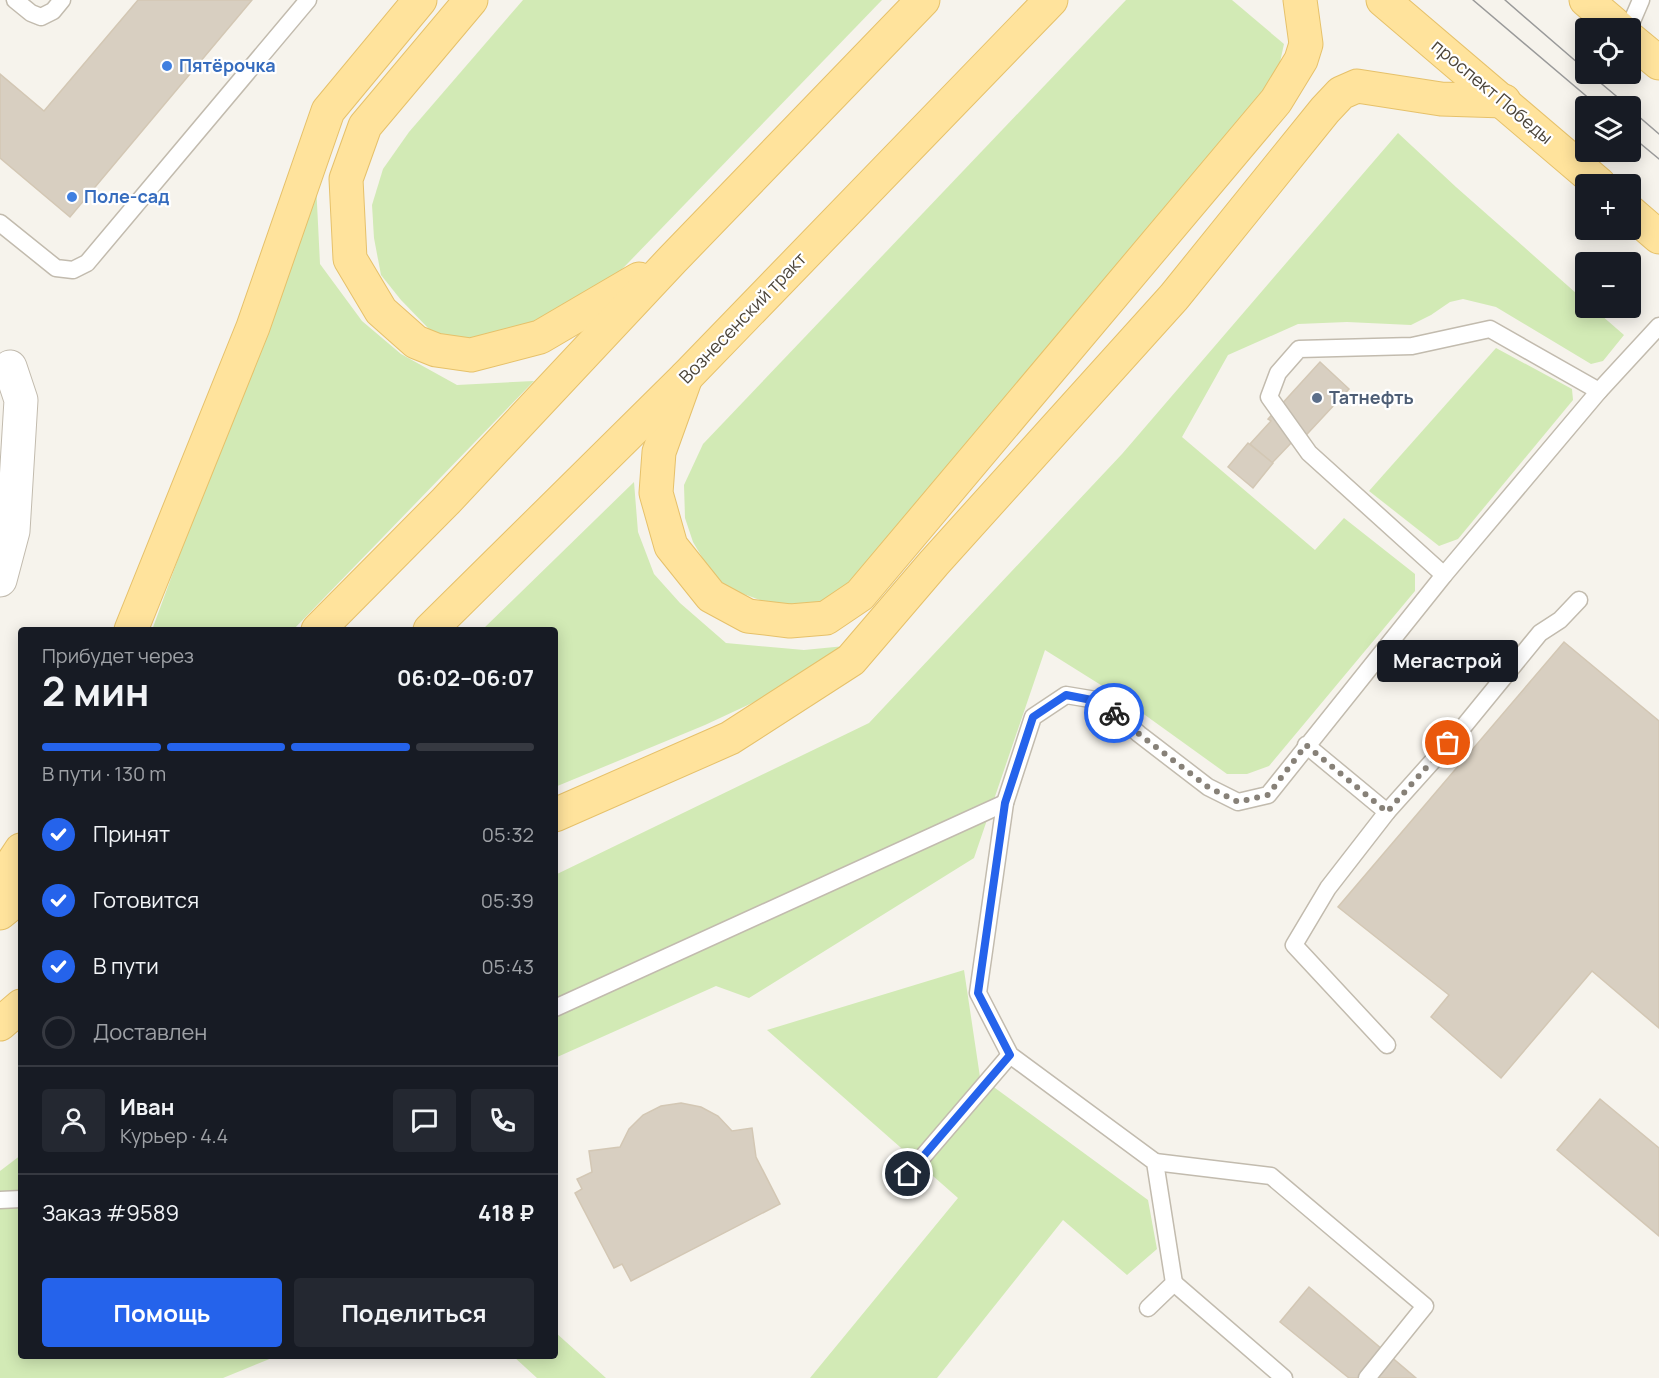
<!DOCTYPE html>
<html lang="ru">
<meta charset="utf-8">
<style>
body{margin:0;font-family:Manrope,sans-serif;background:#242831;color:#f1f3f6;height:100vh;display:flex;flex-direction:column;font-size:22px;white-space:nowrap}
*{box-sizing:border-box;margin:0}
p{font-size:20px;color:#9ea1a6}
.icon{flex:none;width:33px;height:33px;fill:none;stroke:currentColor;stroke-width:2;stroke-linecap:round;stroke-linejoin:round}
.map{position:relative;flex:1;overflow:hidden}
.panel{position:absolute;left:18px;top:627px;width:540px;height:732px;display:flex;flex-direction:column;background:#171b24;border-radius:6px;box-shadow:0 3px 15px #0003}
.panel>*{flex:none}
.fabs{position:absolute;left:1575px;top:18px;display:grid;gap:12px}
.fabs a{display:grid;place-items:center;width:66px;height:66px;border-radius:6px;background:#171b24;box-shadow:0 3px 15px #0003;font-size:30px}
.pin{position:absolute;display:grid;place-items:center;width:51px;height:51px;color:#fff;margin:-26px;border:3px solid #fff;border-radius:50%;box-shadow:0 2px 6px #0007}
.courier{position:absolute;display:grid;place-items:center;width:60px;height:60px;margin:-30px;border:4px solid #2563eb;border-radius:50%;background:#fff;color:#222;box-shadow:0 2px 8px #0007}
.bubble{position:absolute;height:42px;border-radius:6px;background:#171b24;box-shadow:0 3px 15px #0003;font-size:20px;font-weight:700;line-height:42px;text-align:center}
.overview em{font-style:normal;font-weight:700}
.overview div{display:flex;flex-direction:column-reverse}
.overview{display:flex;align-items:center;justify-content:space-between;height:102px;padding:0 24px}
h1{font-size:39px;font-weight:700;line-height:45px}
.bar{display:grid;grid-template-columns:repeat(4,1fr);gap:9px 6px;align-content:center;height:72px;padding:0 24px}
.bar i{height:8px;border-radius:4px;background:#363941}
.bar .active{background:#2563eb}
.bar p{grid-column:span 4}
.line{display:flex;align-items:center;gap:15px;padding:0 24px;border-top:2px solid #363941}
.line div{flex:1}
.round{display:grid;place-items:center;flex:none;width:63px;height:63px;border-radius:6px;background:#242831}
ol{padding:0 24px;list-style:none}
li{display:flex;align-items:center;gap:18px;height:66px}
li p{margin-inline-start:auto}
li .icon{padding:6px;border-radius:50%;background:#2563eb;color:#fff;stroke-width:4}
li:last-child{color:#9ea1a6}
li i{width:33px;height:33px;border:3px solid #363941;border-radius:50%}
.primary-button{display:flex;gap:12px;margin-top:auto;padding:12px 24px}
.primary-button a{flex:1;height:69px;border-radius:6px;background:#2563eb;color:#fff;font-size:24px;font-weight:700;line-height:69px;text-align:center}
.primary-button a+a{background:#242831;color:#f1f3f6}
.map>svg:first-child{display:block}
.green{fill:#d2eab5}
.building{fill:#d8cfc1;stroke:#d3c7b4;stroke-width:1.5}
.lines{fill:none;stroke-linecap:round;stroke-linejoin:round}
.lane-casing{stroke:#c2bbae;stroke-width:19}
.street-casing{stroke:#c2bbae;stroke-width:35}
.primary-casing{stroke:#e6c16a;stroke-width:35}
.lane{stroke:#fff;stroke-width:16}
.street{stroke:#fff;stroke-width:33}
.primary{stroke:#ffe39c;stroke-width:33}
.tram{stroke:#9a9a9a;stroke-width:1.5}
.done{stroke:#878178;stroke-width:6;stroke-dasharray:0 10.8}
.route{stroke:#2563eb;stroke-width:8}
.shop-dot{fill:#3f7fe0;stroke:#fff;stroke-width:2}
.service-dot{fill:#5c6f8a;stroke:#fff;stroke-width:2}
.labels{text-anchor:middle;stroke-width:4.5;stroke-linejoin:round;paint-order:stroke}
.shop-label{font-size:18px;font-weight:bold;fill:#366cbe;stroke:#fff;text-anchor:start}
.street-label{font-size:18px;fill:#4b4439;stroke:#fff}
.service-label{font-size:18px;font-weight:bold;fill:#4e5e75;stroke:#fff;text-anchor:start}
</style>
<div class="map">
<svg width="1659" height="1378" viewBox="0 0 1659 1378">
<rect width="100%" height="100%" fill="#f6f3ec"/>
<!-- green -->
<g class="green">
<path d="M523,0H882L545,349L472,350L429,329L401,300L381,275L374,238L372,205L383,169L409,132Z"/>
<path d="M1126,0H1232L1284,44L1275,85L853,580L824,601L779,607L730,589L712,574L693,542L685,518L684,485L703,444Z"/>
<path d="M1398,133L1456,187L1585,301L1586,308H1593L1624,335L1603,361L1591,364L1496,307L1463,299L1450,302L1431,315L1411,325L1347,322L1298,324L1228,355L1182,437L1315,550L1344,518L1415,574V591L1269,766L1247,774H1227L1120,697L1045,650L974,858L749,998L716,986L555,1058V875L869,723L1122,454Z"/>
<path d="M316,183L320,264L362,321L401,354L457,385L534,381L293,630H152Z"/>
<path d="M1496,348L1572,389L1573,400L1458,539L1439,546L1369,491Z"/>
<path d="M634,482L638,532L654,574L680,603L726,643L804,650L845,646L765,697L705,725L555,787V630H482Z"/>
<path d="M964,970L980,1077L1148,1200L1157,1249L1127,1275L1063,1220L937,1378H810L958,1198L767,1030Z"/>
<path d="M21,1155V1356H277L223,1378H0V1171Z"/>
<path d="M555,1332L606,1378H537L513,1356H555Z"/>
</g>
<!-- building -->
<g class="building">
<path d="M138,0H252L70,217L0,158V74L44,111Z"/>
<path d="M1320,362L1349,389L1297,445L1293,441L1272,463L1250,444L1271,421L1268,419Z"/>
<path d="M1248,443L1273,463L1253,488L1228,467Z"/>
<path d="M1564,642L1659,721V1028L1592,971L1501,1078L1431,1017L1449,995L1338,907Z"/>
<path d="M1600,1099L1659,1148V1236L1557,1150Z"/>
<path d="M681,1103L701,1107L718,1116L732,1131L752,1128L756,1157L780,1204L631,1281L622,1264L614,1268L575,1193L582,1189L577,1179L592,1172L589,1151L620,1147L629,1129L643,1115L661,1106Z"/>
<path d="M1309,1287L1416,1378H1349L1280,1322Z"/>
</g>
<g class="lines">
<defs>
<g id="lane">
<path d="M15,0L31,13L41,17L53,11L62,0"/>
<path d="M1629,28L1641,0"/>
<path d="M0,223L56,268L73,270L87,263L308,0"/>
<path d="M1444,575L1309,453L1269,397L1278,373L1299,349L1412,346L1490,329L1599,391"/>
<path d="M1306,745L1387,812"/>
<path d="M555,1008L1005,803"/>
<path d="M1387,1045L1294,945L1328,888L1387,812L1464,726L1540,633L1560,620L1579,600"/>
<path d="M1155,1162L1271,1176L1425,1306L1367,1378"/>
<path d="M908,1174L1010,1055"/>
<path d="M0,1200L21,1199"/>
<path d="M1174,1283L1284,1378"/>
<path d="M1148,1308L1174,1283L1155,1162L1010,1055L978,993L1005,803L1033,717L1066,695L1102,701L1139,734L1208,787L1238,802L1268,795L1444,575L1599,391L1659,326"/>
</g>
<path id="street" d="M0,580L13,531L21,400L10,367"/>
<g id="primary">
<path d="M471,0L365,126L346,179L350,259L381,311L416,342L436,350L471,355L540,337L639,279"/>
<path d="M1383,0L1599,184"/>
<path d="M1586,0L1619,28"/>
<path d="M1630,39L1659,63"/>
<path d="M1630,212L1659,237"/>
<path d="M686,377L659,452L656,493L671,546L711,596L748,616L790,621L826,618L860,595L1276,101L1301,60L1306,44L1300,0"/>
<path d="M131,630L253,327L328,111L420,0"/>
<path d="M318,630L446,501L672,260L923,0"/>
<path d="M430,630L686,377L1051,0"/>
<path d="M555,815L730,738L851,660L934,563L1174,297L1325,110L1341,93L1357,86L1441,99L1504,101"/>
<path d="M0,882L21,850"/>
<path d="M0,913L21,896"/>
<path d="M0,1024L21,1006"/>
</g>
</defs>
<!-- lane casing -->
<use href="#lane" class="lane-casing"/>
<!-- street casing -->
<use href="#street" class="street-casing"/>
<!-- primary casing -->
<use href="#primary" class="primary-casing"/>
<!-- lane -->
<use href="#lane" class="lane"/>
<!-- street -->
<use href="#street" class="street"/>
<!-- primary -->
<use href="#primary" class="primary"/>
<!-- tram -->
<g class="tram">
<path d="M1473,0L1598,106"/>
<path d="M1505,0L1586,70"/>
<path d="M1590,74L1628,106"/>
<path d="M1630,109L1659,134"/>
<path d="M1630,135L1659,159"/>
</g>
</g>
<g class="lines">
<!-- done -->
<path class="done" d="M1114,713L1139,734L1208,787L1238,802L1268,795L1306,745L1387,812L1448,743"/>
<!-- route -->
<path class="route" d="M908,1174L1010,1055L978,993L1005,803L1033,717L1066,695L1102,702L1114,713"/>
</g>
<!-- markers -->
<g class="shop-dot">
<circle cx="167" cy="66" r="6"/>
<circle cx="72" cy="197" r="6"/>
</g>
<circle class="service-dot" cx="1317" cy="398" r="6"/>
<g class="labels">
<!-- shop labels -->
<g class="shop-label">
<text x="179" y="72">Пятёрочка</text>
<text x="84" y="203">Поле-сад</text>
</g>
<!-- street labels -->
<g class="street-label">
<text transform="translate(1492 92) rotate(40)" y="6">проспект Победы</text>
<text transform="translate(743 318) rotate(-46)" y="6">Вознесенский тракт</text>
</g>
<!-- service labels -->
<g class="service-label">
<text x="1329" y="404">Татнефть</text>
</g>
</g>
</svg>
<div class="fabs">
<a><svg class="icon" aria-label="locate" viewBox="0 0 24 24"><circle cx="12" cy="12" r="6"/><path d="M12 2v4M12 18v4M2 12h4M18 12h4"/></svg></a>
<a><svg class="icon" aria-label="layers" viewBox="0 0 24 24"><path d="M12 4l9 5-9 5-9-5zM3 14l9 5 9-5"/></svg></a>
<a>+</a>
<a>−</a>
</div>
<div class="pin" style="left:1448px;top:743px;background:#ea580c"><svg class="icon" aria-label="bag" viewBox="0 0 24 24"><path d="M5 8h14l-1 12H6zM9 8a3 3 0 0 1 6 0"/></svg></div>
<div class="pin" style="left:908px;top:1174px;background:#1f2937"><svg class="icon" aria-label="home" viewBox="0 0 24 24"><path d="M3 11l9-7 9 7M6 9v11h12V9"/></svg></div>
<div class="courier" style="left:1114px;top:713px"><svg class="icon" aria-label="bike" viewBox="0 0 24 24"><circle cx="6" cy="16" r="4"/><circle cx="18" cy="16" r="4"/><path d="M6 16l4-8h5l3 8M10 8l3 8H6M13 5h3"/></svg></div>
<div class="bubble" style="left:1377px;top:640px;width:141px">Мегастрой</div>
<section class="panel">
<div class="overview"><div><h1>2 мин</h1><p>Прибудет через</p></div><em>06:02–06:07</em></div>
<div class="bar"><i class="active"></i><i class="active"></i><i class="active"></i><i></i><p>В пути · 130 m</p></div>
<ol>
<li><svg class="icon" aria-label="check" viewBox="0 0 24 24"><path d="M5 12l5 5 9-10"/></svg>Принят<p>05:32</p></li>
<li><svg class="icon" aria-label="check" viewBox="0 0 24 24"><path d="M5 12l5 5 9-10"/></svg>Готовится<p>05:39</p></li>
<li><svg class="icon" aria-label="check" viewBox="0 0 24 24"><path d="M5 12l5 5 9-10"/></svg>В пути<p>05:43</p></li>
<li><i></i>Доставлен</li>
</ol>
<div class="line" style="height:108px"><a class="round"><svg class="icon" aria-label="person" viewBox="0 0 24 24"><circle cx="12" cy="8" r="4"/><path d="M4 21q1-7 8-7t8 7"/></svg></a><div><b>Иван</b><p>Курьер · 4.4</p></div><a class="round"><svg class="icon" aria-label="chat" viewBox="0 0 24 24"><path d="M4 5h16v11H9l-5 4z"/></svg></a><a class="round"><svg class="icon" aria-label="phone" viewBox="0 0 24 24"><path d="M5 4h4l2 5-3 2q2 4 5 5l2-3 5 2v4C11 20 4 13 5 4z"/></svg></a></div>
<div class="line" style="height:78px"><div>Заказ #9589</div><b>418 ₽</b></div>
<div class="primary-button"><a>Помощь</a><a>Поделиться</a></div>
</section>
</div>
